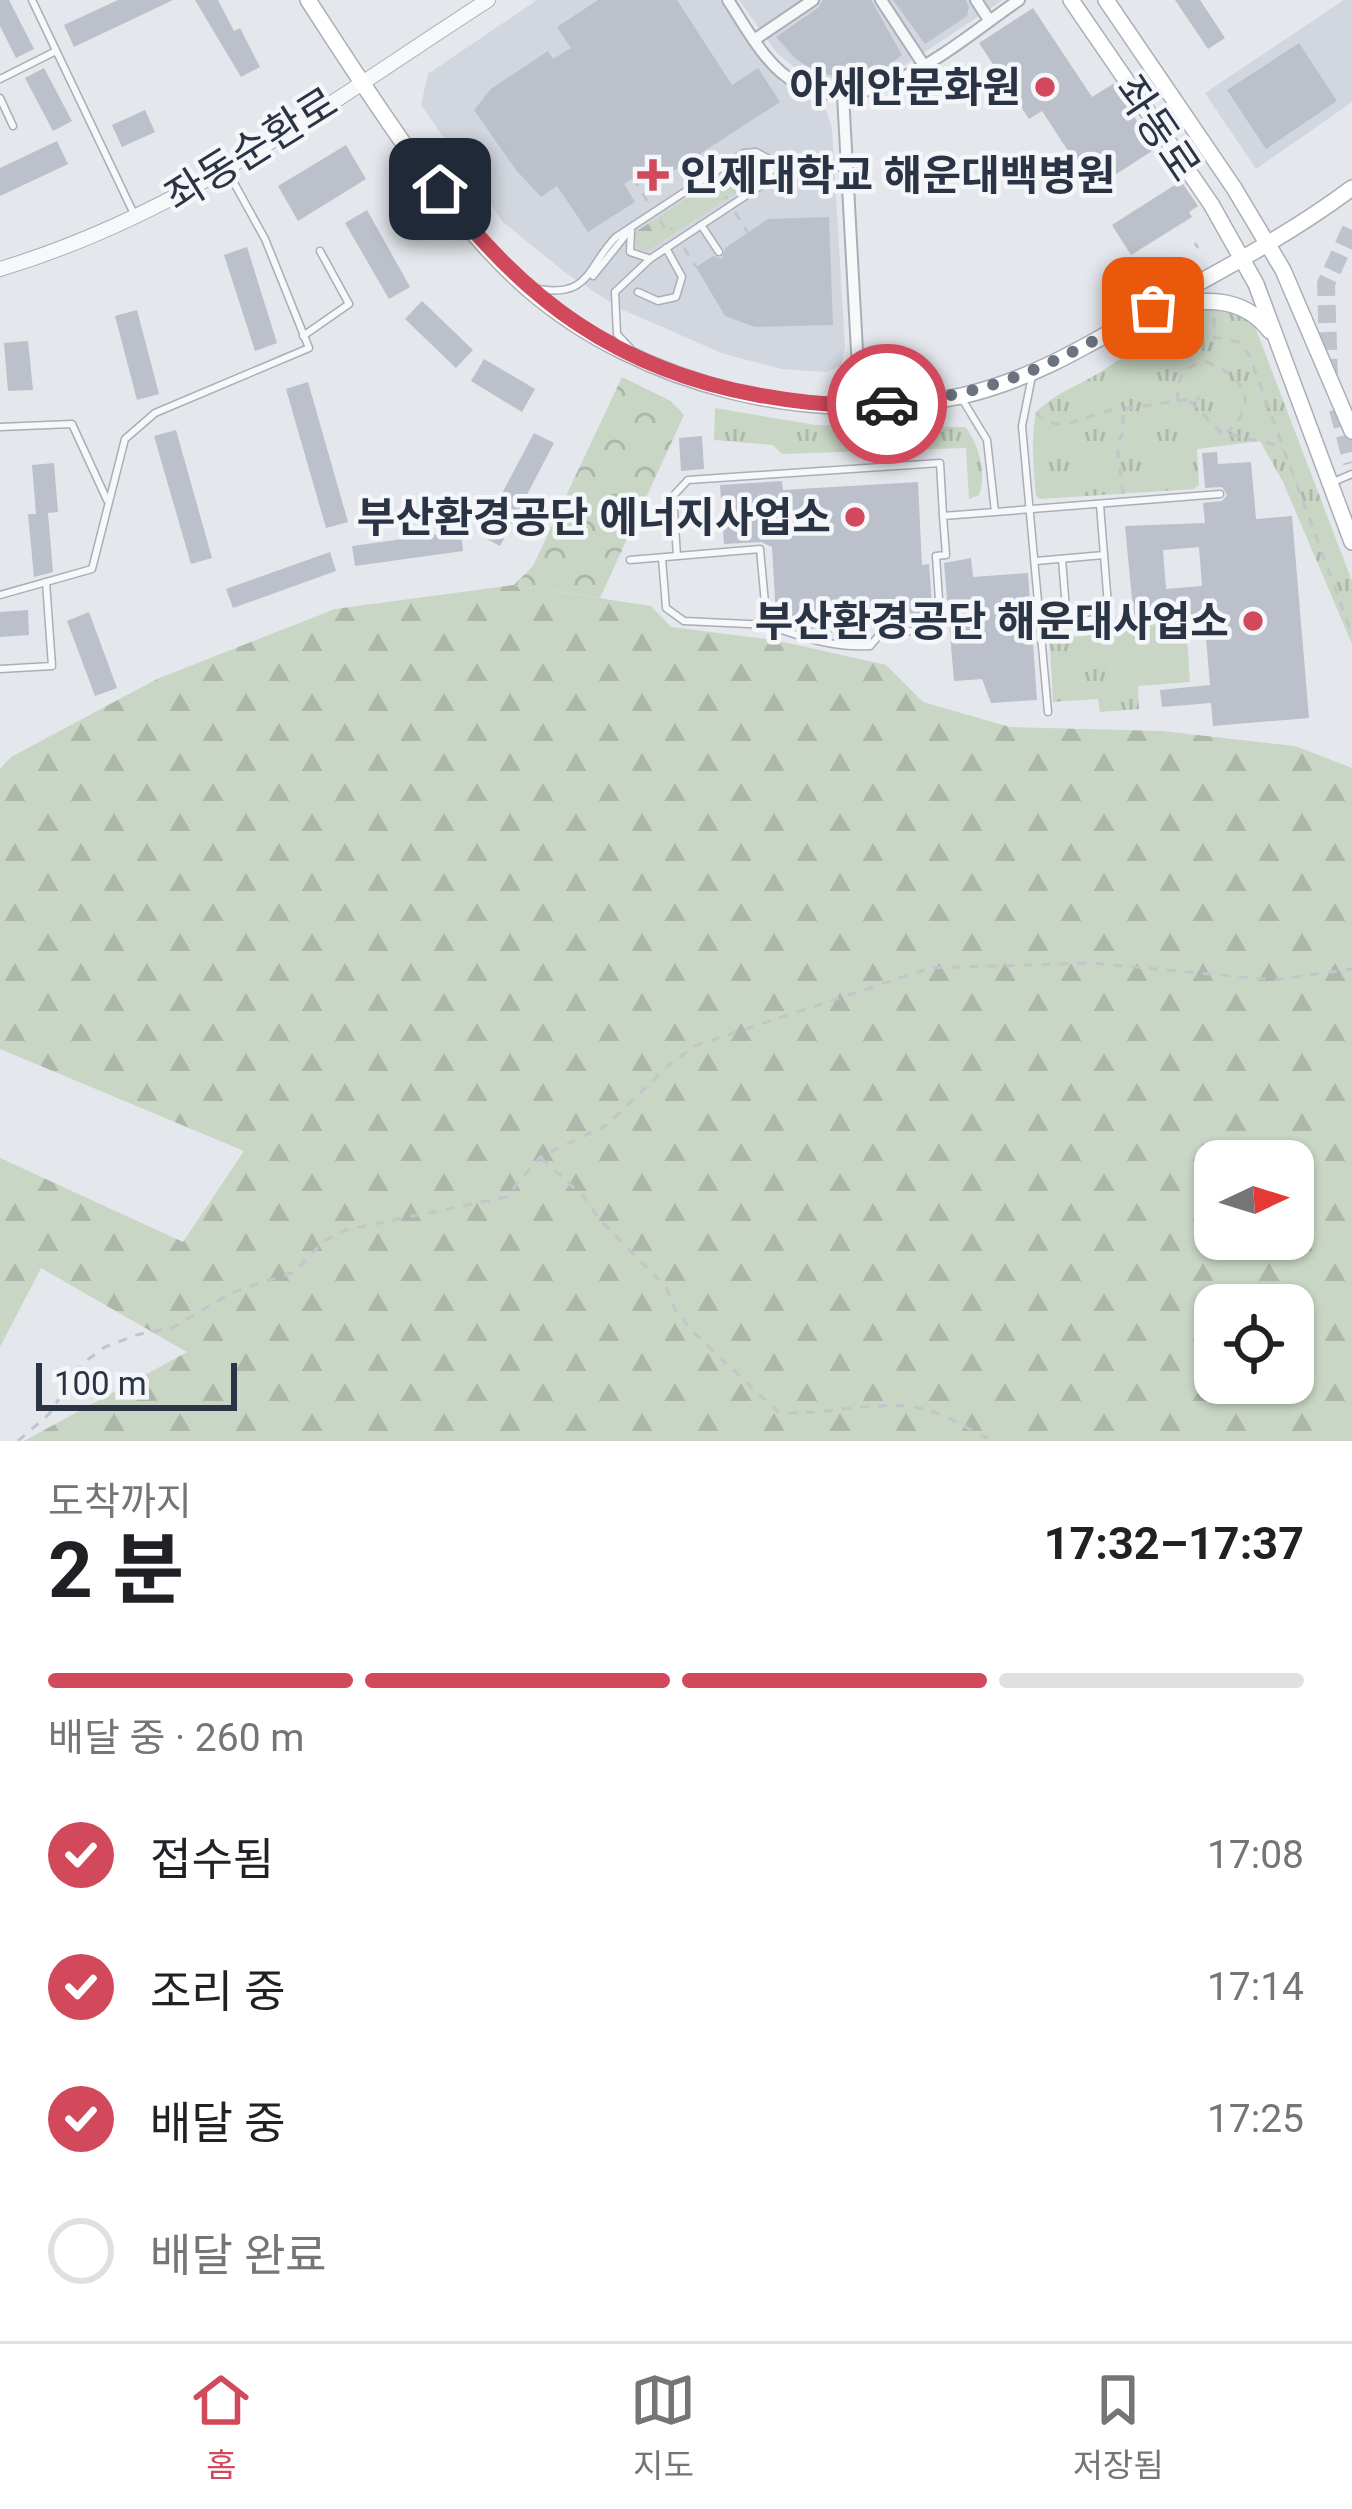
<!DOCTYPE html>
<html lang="ko">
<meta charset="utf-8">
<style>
body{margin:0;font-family:Roboto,"Noto Sans KR",sans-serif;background:#f2f2f2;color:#202124;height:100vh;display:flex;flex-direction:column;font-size:45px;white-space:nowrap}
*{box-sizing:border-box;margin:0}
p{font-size:39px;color:#757577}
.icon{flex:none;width:66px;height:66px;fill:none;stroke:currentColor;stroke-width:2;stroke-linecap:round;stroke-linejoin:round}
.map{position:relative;height:1441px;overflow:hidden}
.panel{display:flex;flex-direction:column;background:#fff;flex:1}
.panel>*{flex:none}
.needle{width:78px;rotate:86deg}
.buttons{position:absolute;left:1194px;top:1140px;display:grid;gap:24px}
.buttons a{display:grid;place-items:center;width:120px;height:120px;border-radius:24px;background:#fff;box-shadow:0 3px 9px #0004;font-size:60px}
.scale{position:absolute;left:36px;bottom:30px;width:201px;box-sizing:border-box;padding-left:12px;border:6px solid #2b3445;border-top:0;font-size:33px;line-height:42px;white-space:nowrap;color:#2b3445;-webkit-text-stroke:9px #f4f6f9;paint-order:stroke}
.pin{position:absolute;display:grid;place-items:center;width:102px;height:102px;color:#fff;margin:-51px;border-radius:24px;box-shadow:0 6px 18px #0006}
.courier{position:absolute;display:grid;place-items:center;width:120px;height:120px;margin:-60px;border:9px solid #d1495b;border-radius:50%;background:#fff;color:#222;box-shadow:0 3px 15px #0007}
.summary em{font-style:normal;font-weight:700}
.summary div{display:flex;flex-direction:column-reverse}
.summary{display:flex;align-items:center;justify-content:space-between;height:204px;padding:0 48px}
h1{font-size:78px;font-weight:700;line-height:90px}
.bar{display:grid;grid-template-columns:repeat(4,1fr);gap:18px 12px;align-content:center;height:144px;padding:0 48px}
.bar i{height:15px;border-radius:9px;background:#e0e0e0}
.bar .on{background:#d1495b}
.bar p{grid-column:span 4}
ol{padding:0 48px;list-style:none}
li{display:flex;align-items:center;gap:36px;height:132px}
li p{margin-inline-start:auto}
li .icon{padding:12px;border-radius:50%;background:#d1495b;color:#fff;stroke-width:4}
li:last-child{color:#757577}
li i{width:66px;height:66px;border:6px solid #e0e0e0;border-radius:50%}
.menu{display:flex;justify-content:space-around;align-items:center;height:168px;border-top:3px solid #e0e0e0;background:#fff;font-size:33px;color:#757577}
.menu a{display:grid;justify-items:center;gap:6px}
.menu .on{color:#d1495b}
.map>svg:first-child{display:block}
.built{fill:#d2d6de}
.grass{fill:url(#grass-tufts)}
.forest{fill:url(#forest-firs);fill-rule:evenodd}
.park{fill:url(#park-crowns)}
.pitch{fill:#c9d6c5}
.building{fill:#bbc0ca;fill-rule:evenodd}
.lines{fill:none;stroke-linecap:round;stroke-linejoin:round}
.trunk-tunnel{stroke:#bfc3cb;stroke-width:18;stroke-dasharray:18 9;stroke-linecap:butt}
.service-casing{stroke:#a9aeb7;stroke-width:9}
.minor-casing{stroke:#a9aeb7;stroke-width:14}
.tertiary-casing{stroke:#a9aeb7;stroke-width:16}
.secondary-casing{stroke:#a9aeb7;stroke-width:18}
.path{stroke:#c2c5cb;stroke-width:3;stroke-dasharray:9 9;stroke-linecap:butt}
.service{stroke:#f7f8fa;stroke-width:6}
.minor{stroke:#f7f8fa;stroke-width:10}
.tertiary{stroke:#f7f8fa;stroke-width:14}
.secondary{stroke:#fff;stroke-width:15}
.done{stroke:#6c737f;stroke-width:12;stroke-dasharray:0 21.6}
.route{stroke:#d1495b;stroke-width:15}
.poi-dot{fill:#d1495b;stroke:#f4f6f9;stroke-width:4.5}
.labels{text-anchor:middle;stroke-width:9;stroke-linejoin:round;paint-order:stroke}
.poi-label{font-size:42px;font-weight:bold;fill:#2b3445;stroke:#f4f6f9;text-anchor:end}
.street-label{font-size:42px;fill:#2b3445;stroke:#f4f6f9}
</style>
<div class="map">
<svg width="1352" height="1441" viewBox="0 0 1352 1441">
<defs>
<pattern id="grass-tufts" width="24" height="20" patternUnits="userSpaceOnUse" patternTransform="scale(3)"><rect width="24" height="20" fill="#c9d6c5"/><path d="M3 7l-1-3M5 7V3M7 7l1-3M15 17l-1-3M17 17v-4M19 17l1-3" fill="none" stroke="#adb8ab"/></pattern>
<pattern id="forest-firs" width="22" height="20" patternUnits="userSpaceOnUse" patternTransform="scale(3)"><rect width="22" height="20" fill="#c9d6c5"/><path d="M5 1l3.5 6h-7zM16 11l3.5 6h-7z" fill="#adb8ab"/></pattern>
<pattern id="park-crowns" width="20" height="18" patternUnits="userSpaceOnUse" patternTransform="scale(3)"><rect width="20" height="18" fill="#c9d6c5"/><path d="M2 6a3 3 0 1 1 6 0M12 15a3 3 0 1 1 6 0" fill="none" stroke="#adb8ab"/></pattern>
</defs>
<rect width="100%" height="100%" fill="#e4e7ec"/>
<!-- built -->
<g class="built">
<path d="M537,0H720L780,82L826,110L832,128L845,347L841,366L826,372L782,369L724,354L621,309L567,274L503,222L421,105L428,74Z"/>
<path d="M739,0H1003L883,80L842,87L805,76L777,53Z"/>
<path d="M1344,0H1352V102L1256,169L1205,93Z"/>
</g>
<!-- grass -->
<g class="grass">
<path d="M1202,308L1236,311L1254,324L1352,581V644L1283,482L1260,441L1197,449L1199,485L1194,489L1040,499L1036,496C1033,464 1031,438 1036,412C1060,390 1077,387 1102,371C1137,348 1163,327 1202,308Z"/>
<path d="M715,408L816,425L965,427C979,443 987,475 979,495L969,499L966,448L782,454L773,445L714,440Z"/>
<path d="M1059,630L1060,638L1108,634L1112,687L1138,686L1139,709L1100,712L1098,699L1053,702L1049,631Z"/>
</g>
<!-- forest -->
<g class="forest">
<path d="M751,161L759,166L755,180L646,252L634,247V233L744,162Z"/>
<path d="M514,585L651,606L671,627L775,640L886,665L923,702L1010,727L1162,731L1295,746L1352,768V1441H24L187,1352L41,1268L0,1347V1158L183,1242L244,1151L0,1049V769L11,757L157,679L335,609ZM1215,1161H1293V1239H1215ZM1215,1305H1293V1383H1215Z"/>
</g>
<!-- park -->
<path class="park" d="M622,377L671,401L684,415L600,598L514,585L533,566Z"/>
<!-- pitch -->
<path class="pitch" d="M1186,622L1190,682L1112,688L1108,634L1123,633V626Z"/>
<!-- building -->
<g class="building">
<path d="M0,0H9L34,49L16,58L0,26Z"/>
<path d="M118,0H173L74,47L64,25Z"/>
<path d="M195,0H218L234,31L240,28L260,67L241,77Z"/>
<path d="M598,0H677L732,85L758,68L780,102L658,181L649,168L633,178L624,184L635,202L588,232L557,186L541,197L516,170L474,110L491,89L548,51L553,59L571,48L557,27Z"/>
<path d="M823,0H871L902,55L881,71L850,79L816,72L796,59L776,37L818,8Z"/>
<path d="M893,0H966L969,7L967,16L925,44Z"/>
<path d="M1175,0H1200L1225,38L1208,49Z"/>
<path d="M1033,8L1092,97L1113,84L1155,149L1093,189L1042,111L1029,119L979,43Z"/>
<path d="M1299,43L1337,101L1266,149L1227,90Z"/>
<path d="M44,68L72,121L53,131L25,78Z"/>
<path d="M145,110L155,132L122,147L112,125Z"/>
<path d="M57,141L68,164L0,196V168Z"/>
<path d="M346,145L366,179L298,221L278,186Z"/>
<path d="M1181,181L1198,206L1189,212L1192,217L1131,255L1112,225Z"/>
<path d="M367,210L410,287L389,299L345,223Z"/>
<path d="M829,217L833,325L755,327L725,316L696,267L713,256L722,259L725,248L768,219Z"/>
<path d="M247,247L277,343L255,351L224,255Z"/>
<path d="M422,301L473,350L456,368L405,319Z"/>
<path d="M137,310L159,394L137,400L115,316Z"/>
<path d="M28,341L33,390L8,391L4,343Z"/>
<path d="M484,359L535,389L522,412L471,381Z"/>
<path d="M308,382L348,522L326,528L286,389Z"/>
<path d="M176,430L212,558L191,564L154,436Z"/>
<path d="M534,433L554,443L500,546L480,535Z"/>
<path d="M702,436L704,469L681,471L679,438Z"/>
<path d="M1217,452L1218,464L1251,462L1256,519L1292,516L1309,718L1213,726L1211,703L1162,707L1160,690L1210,685L1204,614L1134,620L1125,526L1205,523L1203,503L1222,501L1227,495L1222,487L1205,488L1202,453ZM1199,547L1202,586L1166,589L1163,550Z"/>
<path d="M54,463L58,512L48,513L53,572L34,577L28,514H36L32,465Z"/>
<path d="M782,481L783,490L918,482L922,565L929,564L933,618L901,620V609L872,611L850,626L832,627V636L820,634V628L807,629L776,617L772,547L761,542L724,544L720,485Z"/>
<path d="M461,531L463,551L355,566L352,546Z"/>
<path d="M330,552L336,571L233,608L226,589Z"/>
<path d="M971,558L973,577L1028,573L1037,700L991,703L982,679L954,681L944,563Z"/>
<path d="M28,610L29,635L0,637V612Z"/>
<path d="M89,612L117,688L95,696L67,621Z"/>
</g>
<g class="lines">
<!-- trunk-tunnel -->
<g class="trunk-tunnel">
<path d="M1329,377L1326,284L1352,227"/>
<path d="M1338,409L1352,463"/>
</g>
<defs>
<g id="service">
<path d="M32,0L135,216"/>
<path d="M0,79L56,51"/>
<path d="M0,98L13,126"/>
<path d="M767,158L790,169"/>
<path d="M768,181L790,169L847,167"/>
<path d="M701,225L719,252"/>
<path d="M631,231L630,252L648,258"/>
<path d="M593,276L629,231"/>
<path d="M538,289C591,298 587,266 616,237L744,153L756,152L767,158L771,171L765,183L650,259L615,292L617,334L630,348"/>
<path d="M638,292L658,301L676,297L682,277L666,248"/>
<path d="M303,336L349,304L320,251"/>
<path d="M1032,376L1022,426L1048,712"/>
<path d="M0,427L72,424L107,500"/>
<path d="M1333,482L1352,474"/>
<path d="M995,512L1220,494"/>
<path d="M677,556L673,496L688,480L940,463L943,515"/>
<path d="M662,558L666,608L684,621L767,625"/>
<path d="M1062,559L1067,622L1109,618L1100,505"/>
<path d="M630,560L760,549L767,625C801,637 833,648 870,646L881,633L941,629L936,556L946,555L943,516L995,512L987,440L962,399"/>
<path d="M1036,561L1104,555"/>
<path d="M0,595L92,569L125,439L155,413L309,348L265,239L228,172"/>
<path d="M0,669L52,666L46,582"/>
</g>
<g id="minor">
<path d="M728,0C747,29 767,68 798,84C872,123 961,39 1019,0"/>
<path d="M881,0L923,64"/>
<path d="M976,0L989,20"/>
<path d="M754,40L813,0"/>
<path d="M843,95L860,406"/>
</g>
<path id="tertiary" d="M0,269C184,214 328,103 488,0"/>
<g id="secondary">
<path d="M308,0C368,92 445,216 527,288C641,387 814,428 961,396C1033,380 1095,341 1158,305C1224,269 1292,233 1352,188"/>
<path d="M1071,0L1211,204L1256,284L1352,542"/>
<path d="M1106,0L1234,188L1283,270L1352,431"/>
<path d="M1168,306C1207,298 1244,297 1270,331"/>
</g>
</defs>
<!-- service casing -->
<use href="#service" class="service-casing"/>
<!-- minor casing -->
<use href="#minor" class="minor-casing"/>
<!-- tertiary casing -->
<use href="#tertiary" class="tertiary-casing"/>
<!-- secondary casing -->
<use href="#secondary" class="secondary-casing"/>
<!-- path -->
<g class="path">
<path d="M699,154L708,168"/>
<path d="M633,178L648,202"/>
<path d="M716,181L727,199"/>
<path d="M735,212L748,233"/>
<path d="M660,220L665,229L670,226L672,230"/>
<path d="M1195,243L1198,248"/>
<path d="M684,248L696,267"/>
<path d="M1214,318V337L1238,342L1249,355L1352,634"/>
<path d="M1178,401C1176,378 1182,366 1206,362C1244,376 1261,401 1227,432"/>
<path d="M1190,401L1222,433L1277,445L1283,450"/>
<path d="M1036,413C1061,439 1091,410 1121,409"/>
<path d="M1123,494L1117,444L1124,430L1122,409L1200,398"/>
<path d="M541,1158L585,1198L599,1219L666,1287L675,1309L692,1331L778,1412C821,1416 862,1403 904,1406C936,1407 965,1428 993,1441"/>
<path d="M18,1441L49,1414L83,1363L105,1347L136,1335L172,1328L231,1293L294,1272L324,1241L345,1230L506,1197L540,1157L607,1125L667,1067L694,1046L930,968L1092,963L1275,980L1352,969"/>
</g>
<!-- service -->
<use href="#service" class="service"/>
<!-- minor -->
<use href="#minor" class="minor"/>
<!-- tertiary -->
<use href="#tertiary" class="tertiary"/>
<!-- secondary -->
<use href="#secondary" class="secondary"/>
</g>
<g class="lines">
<!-- done -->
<path class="done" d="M887,404C1001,394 1055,363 1153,308"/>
<!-- route -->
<path class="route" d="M440,189C524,300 619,370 758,395C801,403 843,408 887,404"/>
</g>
<!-- markers -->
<g class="poi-dot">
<circle cx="1045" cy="87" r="12"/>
<path d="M647 157h12v12h12v12h-12v12h-12v-12h-12v-12h12z"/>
<circle cx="855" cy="517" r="12"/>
<circle cx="1253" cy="621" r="12"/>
</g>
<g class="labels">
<!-- poi labels -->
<g class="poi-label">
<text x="1021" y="102">아세안문화원</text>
<text x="680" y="190" text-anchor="start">인제대학교 해운대백병원</text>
<text x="831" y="532">부산환경공단 에너지사업소</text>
<text x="1229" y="636">부산환경공단 해운대사업소</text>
</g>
<!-- street labels -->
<g class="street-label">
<text transform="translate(1158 128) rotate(56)" y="15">좌동로</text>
<text transform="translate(251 149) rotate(-32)" y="15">좌동순환로</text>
</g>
</g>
</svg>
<div class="buttons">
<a><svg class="needle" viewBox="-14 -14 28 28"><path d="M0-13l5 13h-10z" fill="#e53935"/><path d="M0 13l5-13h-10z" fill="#757577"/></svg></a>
<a><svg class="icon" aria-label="locate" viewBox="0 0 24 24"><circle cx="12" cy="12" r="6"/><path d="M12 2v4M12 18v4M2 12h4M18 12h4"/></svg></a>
</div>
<div class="scale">100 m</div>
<div class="pin" style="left:1153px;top:308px;background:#ea580c"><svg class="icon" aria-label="bag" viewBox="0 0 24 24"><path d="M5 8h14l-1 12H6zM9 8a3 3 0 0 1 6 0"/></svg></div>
<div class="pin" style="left:440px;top:189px;background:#1f2937"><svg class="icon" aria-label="home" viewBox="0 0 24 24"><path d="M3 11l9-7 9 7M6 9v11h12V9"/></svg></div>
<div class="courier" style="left:887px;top:404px"><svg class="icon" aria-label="car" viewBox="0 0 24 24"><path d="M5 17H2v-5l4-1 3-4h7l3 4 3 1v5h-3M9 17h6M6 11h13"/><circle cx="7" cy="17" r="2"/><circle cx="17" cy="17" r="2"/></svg></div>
</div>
<section class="panel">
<div class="summary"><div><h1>2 분</h1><p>도착까지</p></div><em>17:32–17:37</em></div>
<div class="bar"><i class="on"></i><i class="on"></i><i class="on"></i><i></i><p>배달 중 · 260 m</p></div>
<ol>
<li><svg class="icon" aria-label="check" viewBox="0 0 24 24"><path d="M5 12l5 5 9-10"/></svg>접수됨<p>17:08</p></li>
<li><svg class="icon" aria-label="check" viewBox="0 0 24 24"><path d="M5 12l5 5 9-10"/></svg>조리 중<p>17:14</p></li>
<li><svg class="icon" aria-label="check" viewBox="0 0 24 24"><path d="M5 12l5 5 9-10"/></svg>배달 중<p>17:25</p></li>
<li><i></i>배달 완료</li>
</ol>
</section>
<nav class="menu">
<a class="on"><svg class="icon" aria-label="home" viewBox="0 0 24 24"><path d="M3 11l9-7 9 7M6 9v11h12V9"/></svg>홈</a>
<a><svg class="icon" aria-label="map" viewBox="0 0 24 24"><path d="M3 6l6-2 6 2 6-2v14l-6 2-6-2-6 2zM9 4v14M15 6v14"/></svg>지도</a>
<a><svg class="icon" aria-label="saved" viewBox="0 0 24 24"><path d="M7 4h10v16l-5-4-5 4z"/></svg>저장됨</a>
</nav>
